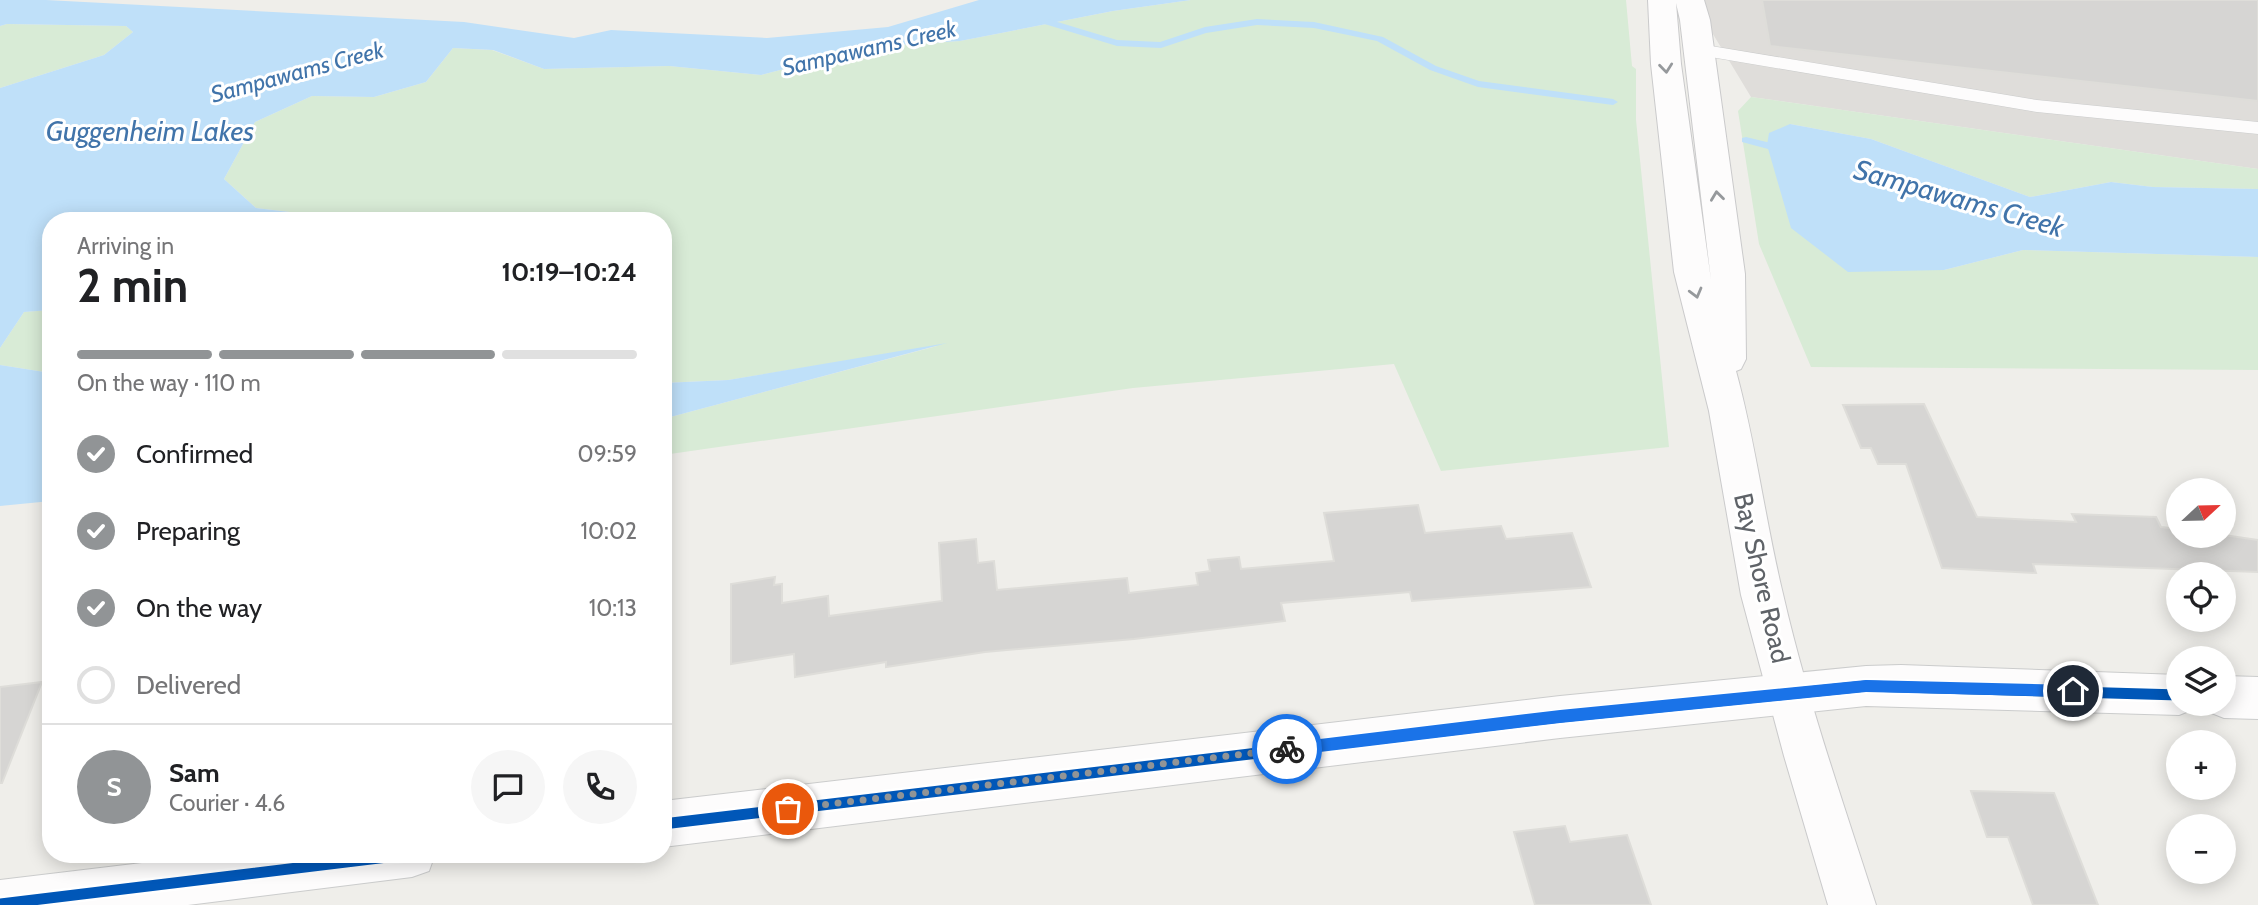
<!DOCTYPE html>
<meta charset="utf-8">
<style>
body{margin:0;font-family:Cabin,sans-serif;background:#f6f6f6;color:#202124;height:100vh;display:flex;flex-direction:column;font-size:26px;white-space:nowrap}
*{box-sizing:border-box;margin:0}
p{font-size:23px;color:#757577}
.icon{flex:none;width:38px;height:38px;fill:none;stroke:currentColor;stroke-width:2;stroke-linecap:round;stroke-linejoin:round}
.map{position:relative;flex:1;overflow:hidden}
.drawer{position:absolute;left:42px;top:212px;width:630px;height:651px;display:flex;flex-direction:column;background:#fff;border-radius:28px;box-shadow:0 4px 18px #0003}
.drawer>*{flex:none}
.needle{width:46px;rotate:68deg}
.fabs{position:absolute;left:2166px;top:478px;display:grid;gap:14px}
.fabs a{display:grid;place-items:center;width:70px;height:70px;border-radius:50%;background:#fff;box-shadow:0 4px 18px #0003;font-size:35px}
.pin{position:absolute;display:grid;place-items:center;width:60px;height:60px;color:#fff;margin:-30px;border:4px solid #fff;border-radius:50%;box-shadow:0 2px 7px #0007}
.courier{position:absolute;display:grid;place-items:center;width:70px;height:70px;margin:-35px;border:5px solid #1a73e8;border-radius:50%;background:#fff;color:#222;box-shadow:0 2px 9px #0007}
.head em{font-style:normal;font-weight:700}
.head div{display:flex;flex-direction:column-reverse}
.head{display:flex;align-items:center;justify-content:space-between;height:119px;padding:0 35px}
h1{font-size:46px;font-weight:700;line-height:52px}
.bar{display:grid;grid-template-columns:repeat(4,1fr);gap:10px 7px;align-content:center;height:84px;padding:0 35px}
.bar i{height:9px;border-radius:5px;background:#e0e0e0}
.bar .selected{background:#919496}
.bar p{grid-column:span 4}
.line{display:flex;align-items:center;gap:18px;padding:0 35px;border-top:2px solid #e0e0e0}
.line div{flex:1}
.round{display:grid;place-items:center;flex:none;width:74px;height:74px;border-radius:37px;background:#f6f6f6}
ol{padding:0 35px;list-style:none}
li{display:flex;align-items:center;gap:21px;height:77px}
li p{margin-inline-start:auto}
li .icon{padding:7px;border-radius:50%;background:#919496;color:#fff;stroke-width:4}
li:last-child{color:#757577}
li i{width:38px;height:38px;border:4px solid #e0e0e0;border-radius:50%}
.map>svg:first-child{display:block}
.industrial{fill:#dfddda}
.green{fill:#d8ebd6}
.water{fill:#bfe0f9}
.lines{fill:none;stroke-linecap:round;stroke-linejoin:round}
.stream{fill:#bfe0f9;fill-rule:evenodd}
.building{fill:#d6d5d3;stroke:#deddd9;stroke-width:2}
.service-casing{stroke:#cbcccc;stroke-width:1}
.minor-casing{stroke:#cbcccc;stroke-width:2}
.secondary-casing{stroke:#cacacb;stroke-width:2}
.service{fill:#fdfcfc;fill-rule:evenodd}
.minor{fill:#fdfcfc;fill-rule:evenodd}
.secondary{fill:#fdfcfc;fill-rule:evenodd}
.cycleway-casing{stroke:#fff;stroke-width:16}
.cycleway{stroke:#0057b8;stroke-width:11}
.oneway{stroke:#96999c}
.route{fill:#1a73e8}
.done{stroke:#919496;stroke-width:7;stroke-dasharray:0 12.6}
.labels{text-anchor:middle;stroke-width:6;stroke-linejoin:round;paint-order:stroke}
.far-water-label{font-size:23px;font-style:italic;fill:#4174aa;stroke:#fff}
.street-label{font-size:26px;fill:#5f6368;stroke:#fff}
.water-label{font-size:28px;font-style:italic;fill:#4174aa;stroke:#fff}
</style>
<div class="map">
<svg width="2258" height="905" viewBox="0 0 2258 905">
<rect width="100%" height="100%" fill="#efeeea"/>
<!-- industrial -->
<path class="industrial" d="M1686,0H2258V169L1751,97L1696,6Z"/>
<!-- green -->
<g class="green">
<path d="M1191,0H1626L1632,66L1636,69V120L1669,447L1441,471L1394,364L1133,388L663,455V419L937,346L728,380L663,383V220H357L256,208L224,179L255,122L312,96L374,97L426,82L453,48L492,50L544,69L669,66L761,75L868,47L960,41L1113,11Z"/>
<path d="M7,24L126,26L133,32L104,55L0,88V26Z"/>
<path d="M1751,97L2258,169V189L2153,187L2111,182L2030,197L1871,139L1790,124L1944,270L2023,250L2258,257V370L1811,367L1759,244L1738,111Z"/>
<path d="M51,310V373L0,365V348L24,312Z"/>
</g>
<!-- water -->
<g class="water">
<path d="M0,0H46L464,22L574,38L611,30L767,38L888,27L979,0H1191L1113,11L960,41L868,47L761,75L669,66L544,69L493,50L453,48L426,82L374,97L312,96L255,122L224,179L256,208L357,220H51V310L24,312L0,348V88L104,55L133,32L126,26L7,24L0,26Z"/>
<path d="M1790,124L1871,139L2030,197L2111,182L2153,187L2258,189V257L2023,250L1944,270L1848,272L1791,228L1767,145L1769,133Z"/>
<path d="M947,343L663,419V383L728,380Z"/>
<path d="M0,365L51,373V501L0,506Z"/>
</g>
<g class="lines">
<!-- stream -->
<g class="stream">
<path d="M1041,17L1117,40L1160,42L1205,27L1257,19L1314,22L1383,37L1436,66L1479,81L1613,99L1618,102L1613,105L1478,87L1430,70L1377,41L1314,28L1257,25L1206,33L1161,48L1117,46L1038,22L1036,20Z"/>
<path d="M1746,137L1787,147L1788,149L1783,153L1742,142V138Z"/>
</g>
</g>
<!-- building -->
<g class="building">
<path d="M1762,0H2258V101L1770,46Z"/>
<path d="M1924,404L1977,517L2076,522L2072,514L2156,517L2161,527L2179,529V536L2224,535L2258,540V572L2033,564L2036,573L1942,568L1906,464H1878L1871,448H1861L1843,405Z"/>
<path d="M1418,505L1425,533L1501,526L1506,539L1572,533L1591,587L1412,601L1410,592L1281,603L1285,621L1134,639L985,652L886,667V662L795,677L794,654L731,664V584L775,577L774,585L782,584V603L828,596L829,616L942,601L939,543L976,539L978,563L994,561L997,590L1127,578L1129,593L1198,585L1196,573L1210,571L1208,560L1239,557L1241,569L1334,561L1324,513Z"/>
<path d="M42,682L2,783H0V687Z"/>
<path d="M1971,791L2054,793L2098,905H2033L2008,837H1987Z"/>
<path d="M1565,826L1570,842L1627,835L1651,905H1535L1514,832Z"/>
</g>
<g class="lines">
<defs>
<path id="service" d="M1699,44L2037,100L2258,122V134L2037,112L1693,54L1690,50L1693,46Z"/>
<g id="minor">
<path d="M1901,665L2179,675V704H2197L2194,709L2179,715L1866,706L1560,738L663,847V801L1560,696L1866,666Z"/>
<path d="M2224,676L2258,677V719L2224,718L2209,712L2205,704H2224Z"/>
<path d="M217,854H435L429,871L412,877L188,905H0V880Z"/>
</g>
<path id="secondary" d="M1648,0H1704L1710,20L1745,274L1746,359L1741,369L1736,371C1756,444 1765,520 1783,594C1807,699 1843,802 1876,905H1828L1784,756L1741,595L1709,411L1674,272L1651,64ZM1676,3L1680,20L1711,280L1681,64Z"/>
</defs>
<!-- service casing -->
<use href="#service" class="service-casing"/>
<!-- minor casing -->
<use href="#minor" class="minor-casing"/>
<!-- secondary casing -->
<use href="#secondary" class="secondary-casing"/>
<!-- service -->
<use href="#service" class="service"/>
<!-- minor -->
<use href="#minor" class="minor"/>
<!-- secondary -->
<use href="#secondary" class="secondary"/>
<defs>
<g id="cycleway">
<path d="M663,824L1560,717L1866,686L2179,695"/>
<path d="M0,904L412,854"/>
</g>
</defs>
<!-- cycleway casing -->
<use href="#cycleway" class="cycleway-casing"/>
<!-- cycleway -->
<use href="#cycleway" class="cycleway"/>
</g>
<!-- one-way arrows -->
<defs><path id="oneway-chevron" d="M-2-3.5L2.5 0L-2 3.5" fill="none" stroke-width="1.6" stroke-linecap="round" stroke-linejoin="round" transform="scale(1.75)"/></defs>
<g class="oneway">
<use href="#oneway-chevron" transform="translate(1666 68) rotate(84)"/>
<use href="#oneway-chevron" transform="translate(1717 196) rotate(-97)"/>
<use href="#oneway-chevron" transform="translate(1696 293) rotate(75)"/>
</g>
<!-- route -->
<path class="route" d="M1866,680L2073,685L2079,691L2073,697L1866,692L1560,723L1287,756L1280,749L1287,743L1560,710Z"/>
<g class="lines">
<!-- done -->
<path class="done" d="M788,809L1287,749"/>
</g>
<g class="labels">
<!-- far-water labels -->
<g class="far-water-label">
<text transform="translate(869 48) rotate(-13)" y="8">Sampawams Creek</text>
<text transform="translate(297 72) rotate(-15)" y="8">Sampawams Creek</text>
</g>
<!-- street labels -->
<g class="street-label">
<text transform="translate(1762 578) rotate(77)" y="9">Bay Shore Road</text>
</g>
<!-- water labels -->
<g class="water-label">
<text x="150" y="141">Guggenheim Lakes</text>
<text transform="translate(1959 198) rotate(16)" y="10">Sampawams Creek</text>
</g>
</g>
</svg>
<div class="fabs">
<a><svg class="needle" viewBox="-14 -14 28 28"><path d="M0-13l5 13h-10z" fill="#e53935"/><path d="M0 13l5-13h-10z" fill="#757577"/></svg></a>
<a><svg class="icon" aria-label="locate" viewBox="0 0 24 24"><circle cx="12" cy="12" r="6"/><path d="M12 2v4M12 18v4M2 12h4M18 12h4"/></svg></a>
<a><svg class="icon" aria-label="layers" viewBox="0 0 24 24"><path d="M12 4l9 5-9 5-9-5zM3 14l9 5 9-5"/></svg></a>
<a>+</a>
<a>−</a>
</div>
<div class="pin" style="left:788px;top:809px;background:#ea580c"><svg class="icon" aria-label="bag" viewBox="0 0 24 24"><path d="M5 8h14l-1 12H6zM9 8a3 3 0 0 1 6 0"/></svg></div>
<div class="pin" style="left:2073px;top:691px;background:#1f2937"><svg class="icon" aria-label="home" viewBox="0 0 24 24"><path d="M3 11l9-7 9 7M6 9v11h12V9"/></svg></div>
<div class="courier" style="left:1287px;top:749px"><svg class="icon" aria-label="bike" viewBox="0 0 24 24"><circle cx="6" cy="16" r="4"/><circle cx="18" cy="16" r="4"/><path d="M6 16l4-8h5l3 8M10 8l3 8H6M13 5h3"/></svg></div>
<section class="drawer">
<div class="head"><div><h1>2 min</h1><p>Arriving in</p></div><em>10:19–10:24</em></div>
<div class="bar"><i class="selected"></i><i class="selected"></i><i class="selected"></i><i></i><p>On the way · 110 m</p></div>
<ol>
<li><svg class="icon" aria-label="check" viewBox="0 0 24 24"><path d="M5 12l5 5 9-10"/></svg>Confirmed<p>09:59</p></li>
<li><svg class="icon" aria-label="check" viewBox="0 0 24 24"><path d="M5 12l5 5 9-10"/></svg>Preparing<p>10:02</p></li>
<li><svg class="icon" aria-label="check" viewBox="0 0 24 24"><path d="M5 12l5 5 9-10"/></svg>On the way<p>10:13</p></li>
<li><i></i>Delivered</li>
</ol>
<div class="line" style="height:126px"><b class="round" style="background:#919496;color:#fff">S</b><div><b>Sam</b><p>Courier · 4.6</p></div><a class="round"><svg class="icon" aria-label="chat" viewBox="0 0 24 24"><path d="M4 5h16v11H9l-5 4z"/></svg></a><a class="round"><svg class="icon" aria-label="phone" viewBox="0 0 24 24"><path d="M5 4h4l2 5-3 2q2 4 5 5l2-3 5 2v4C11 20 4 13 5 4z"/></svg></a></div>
</section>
</div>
